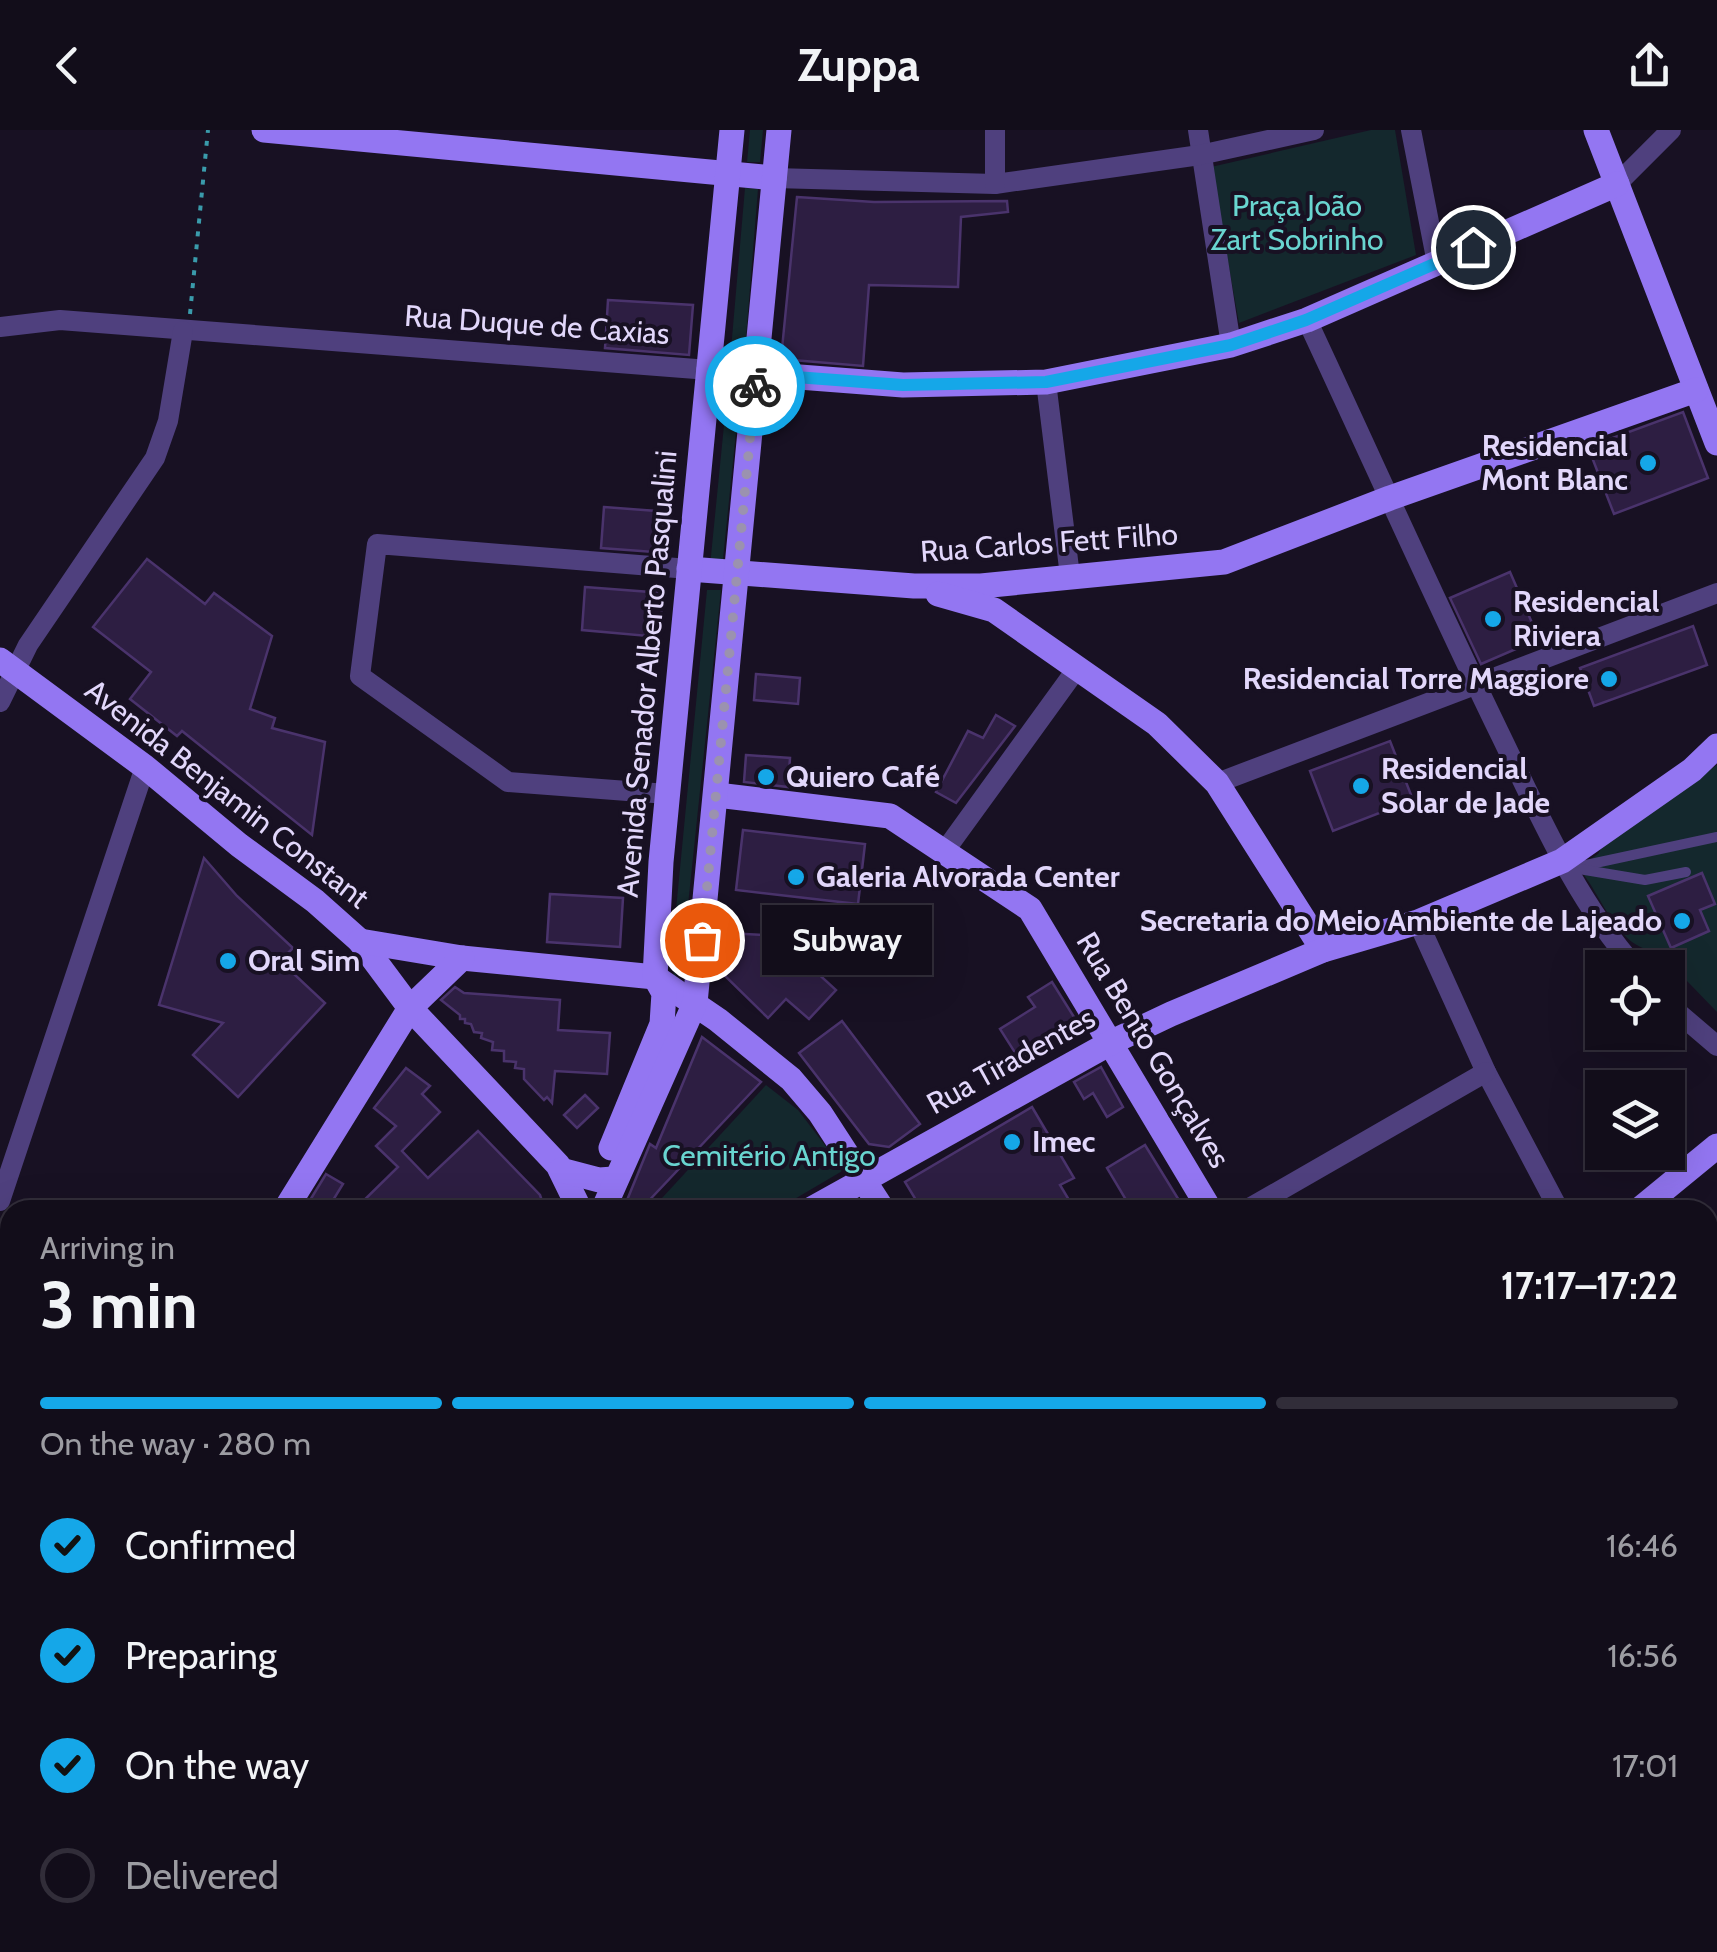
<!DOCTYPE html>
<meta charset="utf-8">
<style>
body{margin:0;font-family:Cabin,sans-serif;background:#1f1b27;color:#f1f3f6;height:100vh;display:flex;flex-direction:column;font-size:38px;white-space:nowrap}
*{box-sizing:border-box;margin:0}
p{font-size:32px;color:#9c9ca2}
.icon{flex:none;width:55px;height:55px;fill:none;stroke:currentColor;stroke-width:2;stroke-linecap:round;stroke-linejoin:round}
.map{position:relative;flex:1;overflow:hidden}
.drawer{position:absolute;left:0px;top:1070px;width:1718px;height:752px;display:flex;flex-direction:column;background:#120d1a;border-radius:30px 30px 0 0;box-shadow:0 10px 40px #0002,0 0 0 2px #312d39}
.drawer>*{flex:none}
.controls{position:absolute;left:1585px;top:820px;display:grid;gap:20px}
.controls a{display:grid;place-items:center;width:100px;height:100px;border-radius:0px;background:#120d1a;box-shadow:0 10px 40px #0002,0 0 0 2px #312d39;font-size:50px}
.pin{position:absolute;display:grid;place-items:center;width:85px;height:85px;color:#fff;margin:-42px;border:5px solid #fff;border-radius:50%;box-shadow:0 2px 10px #0007}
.courier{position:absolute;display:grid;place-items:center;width:100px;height:100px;margin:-50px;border:8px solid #15a7e8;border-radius:50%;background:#fff;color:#222;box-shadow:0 2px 12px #0007}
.bubble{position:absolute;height:70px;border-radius:0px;background:#120d1a;box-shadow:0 10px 40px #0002,0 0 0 2px #312d39;font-size:32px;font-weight:800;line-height:70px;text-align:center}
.summary em{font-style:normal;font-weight:800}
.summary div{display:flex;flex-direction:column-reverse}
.summary{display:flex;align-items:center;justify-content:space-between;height:170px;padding:0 40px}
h1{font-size:65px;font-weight:800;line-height:75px}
.bar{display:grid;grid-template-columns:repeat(4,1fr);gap:15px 10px;align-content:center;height:120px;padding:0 40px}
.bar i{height:12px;border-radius:8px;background:#312d39}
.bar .on{background:#15a7e8}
.bar p{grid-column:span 4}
ol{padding:0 40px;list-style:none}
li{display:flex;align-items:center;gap:30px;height:110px}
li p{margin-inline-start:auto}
li .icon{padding:10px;border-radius:50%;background:#15a7e8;color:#111;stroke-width:4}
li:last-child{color:#9c9ca2}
li i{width:55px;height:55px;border:5px solid #312d39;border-radius:50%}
header{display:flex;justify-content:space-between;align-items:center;height:130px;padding:0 40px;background:#120d1a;font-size:45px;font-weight:800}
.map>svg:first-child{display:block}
.green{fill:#14282d}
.building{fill:#2d1e42;stroke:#4a336c;stroke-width:2.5}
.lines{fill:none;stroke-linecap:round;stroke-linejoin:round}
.path{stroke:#3a9bab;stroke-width:4;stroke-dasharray:5 8;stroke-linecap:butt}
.lane{stroke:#4f407e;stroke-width:10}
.street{stroke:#4f407e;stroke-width:20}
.secondary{stroke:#9376f2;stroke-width:25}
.done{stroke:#9b92af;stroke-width:10;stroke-dasharray:0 18}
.route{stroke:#15a7e8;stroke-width:12}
.poi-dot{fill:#15a7e8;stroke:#181123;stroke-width:4}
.labels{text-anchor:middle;stroke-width:8;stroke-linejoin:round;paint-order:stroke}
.park-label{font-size:30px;fill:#69d5d0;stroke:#181123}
.street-label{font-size:30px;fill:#e2d7fb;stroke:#181123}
.poi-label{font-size:30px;font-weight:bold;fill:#e2d7fb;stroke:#181123;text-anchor:start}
</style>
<header><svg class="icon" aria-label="back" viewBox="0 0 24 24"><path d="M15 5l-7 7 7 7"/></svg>Zuppa<svg class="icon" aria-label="share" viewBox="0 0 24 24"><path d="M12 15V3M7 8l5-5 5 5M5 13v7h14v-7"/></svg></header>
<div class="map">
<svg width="1717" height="1822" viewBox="0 0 1717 1822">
<rect width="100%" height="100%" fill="#181123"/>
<!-- green -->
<g class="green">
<path d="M750,0H763L760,32H747Z"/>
<path d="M1371,0H1395L1416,125L1239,193L1211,37Z"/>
<path d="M745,58L758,59L744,232L730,231Z"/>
<path d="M740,263L723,429L710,436L727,265Z"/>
<path d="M707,460H721L683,823L674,852L672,821Z"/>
<path d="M1717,635V882L1658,821C1616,820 1602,763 1578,738L1598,724L1609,706Z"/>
<path d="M766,955L798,980L844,1040L776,1080H651Z"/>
</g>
<!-- building -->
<g class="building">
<path d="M797,67L874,72L1007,71L1008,82L961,87L958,157L869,155L863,236L781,229Z"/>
<path d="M608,170L693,175L689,225L605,218Z"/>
<path d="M1683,282L1708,348L1614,384L1588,317Z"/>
<path d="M604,377L670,382L667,423L601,418Z"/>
<path d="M147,429L205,474L214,463L272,506L250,579L275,588L272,598L325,612L312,705L182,601L177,606L130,569L151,542L93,497Z"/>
<path d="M1510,442L1539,509L1481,534L1450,468Z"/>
<path d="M585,457L663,463L659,507L582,500Z"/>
<path d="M1693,496L1707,535L1594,576L1580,538Z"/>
<path d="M756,544L800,548L798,574L754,570Z"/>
<path d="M996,585L1015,596L956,673L936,662L968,601L983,608Z"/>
<path d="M1390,611L1413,670L1333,701L1310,641Z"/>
<path d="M746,625L790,628L788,657L744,652Z"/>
<path d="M743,700L865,714L858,774L736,760Z"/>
<path d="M204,728L237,766L293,818L280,831L325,873L238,967L193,925L223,893L159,875Z"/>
<path d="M1702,743L1715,774L1700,780L1709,801L1671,818L1648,766Z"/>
<path d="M550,764L623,768L620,817L547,812Z"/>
<path d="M726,803L783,806V812L804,815L824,830L814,840L836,860L809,889L786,869L768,888L723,844L741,823L725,822Z"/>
<path d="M1052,852L1079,895L1021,932L1000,899L1035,877L1028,867Z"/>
<path d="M455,857L464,863L560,870L558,900L610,903L607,944L555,941L552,973L547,967L544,970L524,949V939L515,938L516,932L504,931V921L492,920L493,912L481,908L482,903L474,902L471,894L465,893V889H460V885L441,870Z"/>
<path d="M842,891L920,994L889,1017L869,1014L799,923Z"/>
<path d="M702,907L761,952L640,1080H623L650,1014L656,1018Z"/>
<path d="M1101,937L1123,977L1107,987L1093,963L1084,969L1074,952Z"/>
<path d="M406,938L430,956L422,964L440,982L402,1021L428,1048L478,1001L540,1065L545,1080H354L398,1037L376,1016L396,996L374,978Z"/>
<path d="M585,965L598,978L577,998L564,985Z"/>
<path d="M1032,977L1074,1048L1060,1055L1075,1080H922L905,1052Z"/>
<path d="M1145,1015L1185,1080H1132L1107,1038Z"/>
<path d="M326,1044L343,1054L327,1080H304Z"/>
</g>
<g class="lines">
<!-- path -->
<path class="path" d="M190,184L208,0"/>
<!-- lane -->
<g class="lane">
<path d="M1568,732L1586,735L1717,707"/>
<path d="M1579,739L1645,750L1686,742"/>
</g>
<!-- street -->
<g class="street">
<path d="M1198,0L1231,215"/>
<path d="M1411,0L1437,133"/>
<path d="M774,48L995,54L1200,25L1314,0"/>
<path d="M995,54V0"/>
<path d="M1617,54L1671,0"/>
<path d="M1307,190C1371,327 1433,466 1499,602C1539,684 1575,769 1636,838"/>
<path d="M0,197L60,190L709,240"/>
<path d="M1046,252L1070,446"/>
<path d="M0,572L28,515L155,328L168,291L183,201"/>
<path d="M1217,653L1717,463"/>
<path d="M667,664L508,652L360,546L377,414L689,439"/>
<path d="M944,722L1078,537"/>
<path d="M1418,792L1486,942L1559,1080"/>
<path d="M1668,874L1717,916"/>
<path d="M0,1071L145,637"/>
<path d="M1246,1080L1486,942"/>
<path d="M1708,1191L1717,1200"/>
<path d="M1708,1318L1717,1313"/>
<path d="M0,1347L10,1352"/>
<path d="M1708,1538L1717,1529"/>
<path d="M0,1552L10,1546"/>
<path d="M0,1730L10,1753"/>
<path d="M0,1804L10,1798"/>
<path d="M34,1812L37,1822"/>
<path d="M831,1822L848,1812"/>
</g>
<!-- secondary -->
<g class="secondary">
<path d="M264,0L774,48"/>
<path d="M1596,0L1717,313"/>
<path d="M709,240L903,255L1046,252L1231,215L1307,190L1617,54"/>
<path d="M689,439L914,456H981L1224,432L1390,368L1696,260"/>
<path d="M938,464L994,480L1157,594L1217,653L1323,820"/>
<path d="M0,530L145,637L239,715L315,771L360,811L410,878L558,1035L580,1080"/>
<path d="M717,665L890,686L1030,779L1210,1080"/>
<path d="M360,811L462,828L655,847L718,890L791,949L820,983L883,1080"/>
<path d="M611,1018L662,894L664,863L655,847L661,732L732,0"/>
<path d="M561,1040L599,1050L614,1049"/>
<path d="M285,1080L410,878L462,828"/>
<path d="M603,1080L695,873L779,0"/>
<path d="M810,1080L1112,912L1171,884L1323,820L1418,792L1562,731L1692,640L1717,616"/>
<path d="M1639,1080L1717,1016"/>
<path d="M0,1138L10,1141"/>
<path d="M874,1812L878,1822"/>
<path d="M1610,1812L1613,1822"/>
<path d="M406,1818L416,1812"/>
<path d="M1287,1822L1311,1812"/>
</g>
</g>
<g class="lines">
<!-- done -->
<path class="done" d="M702,810L755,256"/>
<!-- route -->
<path class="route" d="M755,256L756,244L903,255L1046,252L1231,215L1306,190L1473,117"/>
</g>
<!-- markers -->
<g class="poi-dot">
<circle cx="1648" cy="333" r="10"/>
<circle cx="1493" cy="489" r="10"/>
<circle cx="1609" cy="549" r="10"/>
<circle cx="766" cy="647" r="10"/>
<circle cx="1361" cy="656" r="10"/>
<circle cx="796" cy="747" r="10"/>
<circle cx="1682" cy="791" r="10"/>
<circle cx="228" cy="831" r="10"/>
<circle cx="1012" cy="1012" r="10"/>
</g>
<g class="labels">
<!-- park labels -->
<g class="park-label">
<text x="1297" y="86">Praça João<tspan x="1297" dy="34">Zart Sobrinho</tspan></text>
<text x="769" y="1036">Cemitério Antigo</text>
</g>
<!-- street labels -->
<g class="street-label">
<text transform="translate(537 195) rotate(4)" y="10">Rua Duque de Caxias</text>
<text transform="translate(1049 413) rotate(-4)" y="10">Rua Carlos Fett Filho</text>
<text transform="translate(647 544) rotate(-85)" y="10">Avenida Senador Alberto Pasqualini</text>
<text transform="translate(227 664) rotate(38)" y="10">Avenida Benjamin Constant</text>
<text transform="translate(1153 920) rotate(59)" y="10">Rua Bento Gonçalves</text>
<text transform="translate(1011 931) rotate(-29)" y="10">Rua Tiradentes</text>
</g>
<!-- poi labels -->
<g class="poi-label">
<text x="1628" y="326" text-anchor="end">Residencial<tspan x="1628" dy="34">Mont Blanc</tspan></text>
<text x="1513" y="482">Residencial<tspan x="1513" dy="34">Riviera</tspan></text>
<text x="1589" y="559" text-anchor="end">Residencial Torre Maggiore</text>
<text x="1381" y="649">Residencial<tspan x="1381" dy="34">Solar de Jade</tspan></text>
<text x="786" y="657">Quiero Café</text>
<text x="816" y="757">Galeria Alvorada Center</text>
<text x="1662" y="801" text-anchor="end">Secretaria do Meio Ambiente de Lajeado</text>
<text x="248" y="841">Oral Sim</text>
<text x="1032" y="1022">Imec</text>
</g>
</g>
</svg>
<div class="controls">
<a><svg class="icon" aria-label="locate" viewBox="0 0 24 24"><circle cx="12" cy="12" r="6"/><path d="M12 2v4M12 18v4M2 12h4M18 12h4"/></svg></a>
<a><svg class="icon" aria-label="layers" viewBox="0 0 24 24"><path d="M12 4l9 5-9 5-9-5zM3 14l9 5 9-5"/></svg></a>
</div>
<div class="pin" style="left:702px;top:810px;background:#ea580c"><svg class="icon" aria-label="bag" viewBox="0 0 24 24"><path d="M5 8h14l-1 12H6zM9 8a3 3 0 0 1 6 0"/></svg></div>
<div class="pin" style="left:1473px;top:117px;background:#1f2937"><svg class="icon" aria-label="home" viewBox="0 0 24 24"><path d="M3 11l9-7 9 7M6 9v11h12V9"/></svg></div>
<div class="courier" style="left:755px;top:256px"><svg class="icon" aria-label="bike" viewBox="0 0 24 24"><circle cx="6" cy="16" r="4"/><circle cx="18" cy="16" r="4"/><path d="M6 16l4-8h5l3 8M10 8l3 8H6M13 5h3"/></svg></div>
<div class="bubble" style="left:762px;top:775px;width:170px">Subway</div>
<section class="drawer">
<div class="summary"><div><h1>3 min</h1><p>Arriving in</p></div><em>17:17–17:22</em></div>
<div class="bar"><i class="on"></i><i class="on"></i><i class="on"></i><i></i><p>On the way · 280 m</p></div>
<ol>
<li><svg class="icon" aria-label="check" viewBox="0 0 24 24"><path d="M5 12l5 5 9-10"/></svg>Confirmed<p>16:46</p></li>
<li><svg class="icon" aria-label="check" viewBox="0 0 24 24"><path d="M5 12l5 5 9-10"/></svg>Preparing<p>16:56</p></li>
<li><svg class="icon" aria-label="check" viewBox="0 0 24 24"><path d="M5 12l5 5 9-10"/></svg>On the way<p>17:01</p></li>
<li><i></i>Delivered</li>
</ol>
</section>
</div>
